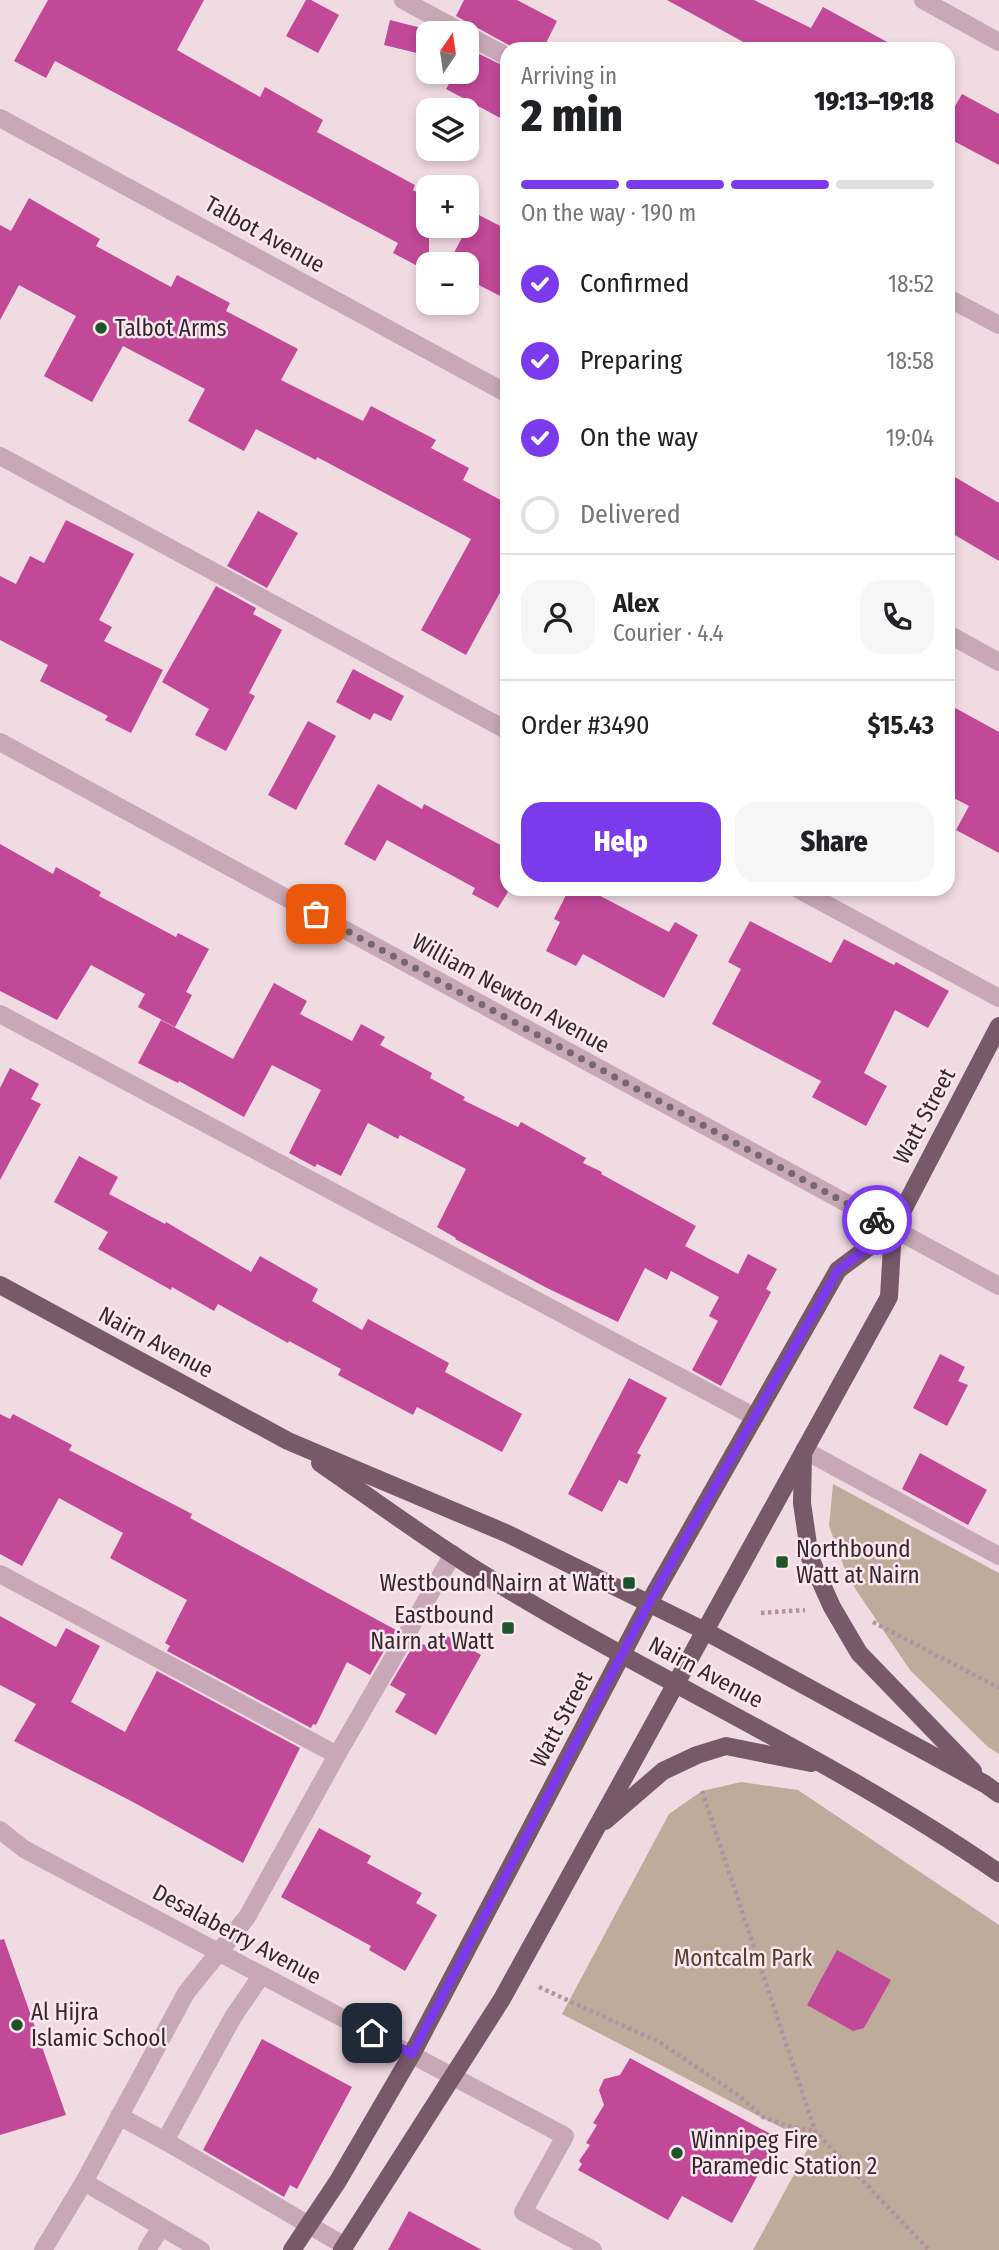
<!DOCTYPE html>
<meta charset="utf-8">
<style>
body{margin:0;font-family:"Fira Sans Condensed",sans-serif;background:#f6f6f6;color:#202124;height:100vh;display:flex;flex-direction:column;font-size:26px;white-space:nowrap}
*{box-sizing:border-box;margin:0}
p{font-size:23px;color:#757577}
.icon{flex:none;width:38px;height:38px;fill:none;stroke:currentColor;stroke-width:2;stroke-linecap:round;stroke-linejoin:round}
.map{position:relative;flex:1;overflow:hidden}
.drawer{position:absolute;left:500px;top:42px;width:455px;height:854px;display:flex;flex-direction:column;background:#fff;border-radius:21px;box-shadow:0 4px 10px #0003}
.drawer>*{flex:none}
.needle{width:46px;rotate:13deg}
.buttons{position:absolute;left:416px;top:21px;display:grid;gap:14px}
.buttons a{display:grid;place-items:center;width:63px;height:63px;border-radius:14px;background:#fff;box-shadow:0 4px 10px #0003;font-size:35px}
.pin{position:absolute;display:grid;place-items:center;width:60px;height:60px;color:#fff;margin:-30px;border-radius:14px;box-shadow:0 4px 10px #0006}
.courier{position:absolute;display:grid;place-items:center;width:70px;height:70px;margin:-35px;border:5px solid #7c3aed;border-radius:50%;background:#fff;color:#222;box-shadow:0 2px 9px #0007}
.summary em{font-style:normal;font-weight:800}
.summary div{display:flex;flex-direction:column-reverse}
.summary{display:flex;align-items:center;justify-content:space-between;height:119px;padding:0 21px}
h1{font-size:46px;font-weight:800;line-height:52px}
.bar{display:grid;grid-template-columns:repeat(4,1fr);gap:10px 7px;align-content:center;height:84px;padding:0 21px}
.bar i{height:9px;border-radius:5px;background:#e0e0e0}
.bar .active{background:#7c3aed}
.bar p{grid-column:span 4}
.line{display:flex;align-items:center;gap:18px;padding:0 21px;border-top:2px solid #e0e0e0}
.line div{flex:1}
.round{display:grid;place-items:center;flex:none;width:74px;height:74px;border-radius:21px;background:#f6f6f6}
ol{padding:0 21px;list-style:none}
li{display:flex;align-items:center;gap:21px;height:77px}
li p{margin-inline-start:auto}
li .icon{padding:7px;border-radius:50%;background:#7c3aed;color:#fff;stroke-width:4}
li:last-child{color:#757577}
li i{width:38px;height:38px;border:4px solid #e0e0e0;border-radius:50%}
.cta{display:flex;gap:14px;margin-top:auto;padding:14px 21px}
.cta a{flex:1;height:80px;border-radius:21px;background:#7c3aed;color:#fff;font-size:28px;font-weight:800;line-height:80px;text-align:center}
.cta a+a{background:#f6f6f6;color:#202124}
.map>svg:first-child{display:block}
.green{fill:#bfab9b}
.building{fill:#c24898}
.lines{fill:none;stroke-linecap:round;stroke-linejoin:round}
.path{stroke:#b491a2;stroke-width:4.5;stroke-dasharray:3.5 3.5;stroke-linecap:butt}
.minor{stroke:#c8a7b6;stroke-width:18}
.major{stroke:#77596a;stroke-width:18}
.done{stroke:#77666e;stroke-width:7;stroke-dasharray:0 12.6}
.route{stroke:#7c3aed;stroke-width:9}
.poi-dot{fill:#1e5528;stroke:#f9e7ed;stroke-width:2.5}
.labels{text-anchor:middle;stroke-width:5;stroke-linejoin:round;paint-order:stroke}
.street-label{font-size:23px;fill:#35272f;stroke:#f9e7ed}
.poi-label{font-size:23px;fill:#35272f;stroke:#f9e7ed;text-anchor:start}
.park-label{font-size:23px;fill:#533e2c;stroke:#f9e7ed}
</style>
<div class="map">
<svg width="999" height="2250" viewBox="0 0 999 2250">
<rect width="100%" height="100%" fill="#f1dbe3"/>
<!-- green -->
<g class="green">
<path d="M833,1484L999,1573V1754L988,1747L910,1670L848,1578L829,1526Z"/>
<path d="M741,1782L798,1790L999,1925V2250H753L811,2143L562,2014L669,1814L702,1791Z"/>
</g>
<!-- building -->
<g class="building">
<path d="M48,0H204L177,50L260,97L265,87L323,120L317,132L415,185L413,190L423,196L429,186V272L393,253L398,243L55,61L46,78L14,61Z"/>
<path d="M306,0H311L339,15L318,53L286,36Z"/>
<path d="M464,0H517L557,21L543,49H516L456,16Z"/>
<path d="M667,0H754L811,28L823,7L900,49H756Z"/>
<path d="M390,20L441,33H429V56L384,45Z"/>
<path d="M467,48L508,68V122L446,89L456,72H467Z"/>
<path d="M962,94L999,114V165L948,138V119Z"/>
<path d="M29,198L100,239L96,246L171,287L177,275L230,303L226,311L298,349L281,380L363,421L371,406L436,440L431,448L469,468L463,480L508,504V578L466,655L421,630L471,539L317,457L316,460L256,429L244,451L188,421L205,389L123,346L92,402L44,376L76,316L19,285L0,320V225L11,231Z"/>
<path d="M475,213L508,230V300L467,279V264H448Z"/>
<path d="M948,473L999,503V561L948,531Z"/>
<path d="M258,511L298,533L267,588L227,566Z"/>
<path d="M66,520L134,554L99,620L112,627L104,641L163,670L131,733L105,720L108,716L40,681L48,665L0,640V576L16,584L30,556L44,563Z"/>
<path d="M216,586L256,608L253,614L282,630L249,693L255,696L226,751L195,735L209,709L162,682Z"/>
<path d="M353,669L404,696L391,721L374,713L370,720L336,702Z"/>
<path d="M948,704L999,732V853L956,830L969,806L948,795Z"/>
<path d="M308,721L336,736L296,810L268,795Z"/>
<path d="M378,784L422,809L424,804L508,849V892L498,908L472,894L475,888L387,840L375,861L344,844Z"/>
<path d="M0,844L53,874L56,867L101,892L99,896L176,937L178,933L209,949L186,992L192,995L175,1027L138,1007L145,994L91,965L57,1020L0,991Z"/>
<path d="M569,889H587L669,932L675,922L698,935L664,998L583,954L576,966L546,951L560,922L554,919Z"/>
<path d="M750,921L831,963L844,939L894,965L896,962L949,991L928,1028L895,1010L864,1073L887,1086L866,1126L812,1097L821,1081L712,1024L741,969L728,962Z"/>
<path d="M274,983L307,1001L300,1014L352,1041L361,1024L385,1037L380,1045L432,1073L430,1078L465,1097L463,1100L518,1127L521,1122L586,1158L583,1163L602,1172L601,1174L696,1226L685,1246L738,1274L748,1254L777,1269L766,1289L771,1292L721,1386L692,1370L718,1321L709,1316L719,1297L671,1271L667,1280L645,1268L618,1322L549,1289L455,1239L456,1238L437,1227L466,1169L400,1135L398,1139L368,1123L341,1176L317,1164L315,1167L289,1153L321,1090L272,1065L244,1117L179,1081L178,1083L138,1063L161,1020L233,1059Z"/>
<path d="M10,1068L39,1084L31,1099L41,1104L0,1180V1088Z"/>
<path d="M79,1156L118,1177L109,1194L165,1224L166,1222L251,1272L260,1256L318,1289L312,1301L362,1330L368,1319L449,1363L445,1372L522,1414L502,1452L417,1407L413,1415L338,1375L341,1369L289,1341L288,1343L218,1304L214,1311L172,1287L171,1290L98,1249L108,1232L54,1202Z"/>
<path d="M940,1354L965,1367L958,1381L968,1385L947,1426L913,1408Z"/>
<path d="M629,1378L667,1398L637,1453L641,1455L627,1484L619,1480L602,1512L568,1494Z"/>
<path d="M0,1414L10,1419L13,1414L72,1445L69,1450L192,1514L190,1518L396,1630L370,1675L347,1662L316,1725L313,1724L311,1728L167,1651L170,1646L165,1643L187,1600L110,1558L123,1533L59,1498L22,1566L0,1554Z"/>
<path d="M920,1453L987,1490L968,1525L902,1489Z"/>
<path d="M0,1616L56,1647L66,1628L100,1646L71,1702L125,1732L157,1671L300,1748L243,1863L133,1802L14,1741L36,1704L0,1685Z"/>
<path d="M440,1632L481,1655L436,1735L395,1712L406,1694L390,1685L416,1641L431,1648Z"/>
<path d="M319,1828L371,1856L367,1863L422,1893L416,1903L437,1915L405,1971L369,1950L371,1946L281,1897Z"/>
<path d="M4,1939L66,2115L0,2135V1940Z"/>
<path d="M837,1950L891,1980L864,2028L853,2031L807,2005Z"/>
<path d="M262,2039L352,2087L297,2189L290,2185L284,2197L203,2150Z"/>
<path d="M630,2058L778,2138L732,2223L682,2196L668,2220L578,2170L582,2164L579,2161L590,2145L586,2143L597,2125L593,2123L604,2105L599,2090L604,2079L620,2075Z"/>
<path d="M409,2211L482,2250H388Z"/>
</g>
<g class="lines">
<!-- path -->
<g class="path">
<path d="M761,1613L805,1610"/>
<path d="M873,1622L999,1688"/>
<path d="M702,1791L815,2131L929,2250"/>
<path d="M539,1987L661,2043L738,2095L763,2117L789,2126L815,2131"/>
</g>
<!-- minor -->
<g class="minor">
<path d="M403,0L464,33"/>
<path d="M923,0L999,42"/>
<path d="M467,35L508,57"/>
<path d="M0,118L508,394"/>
<path d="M948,298L999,325"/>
<path d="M0,456L508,731"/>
<path d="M948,634L999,662"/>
<path d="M0,742L999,1286"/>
<path d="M798,889L999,998"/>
<path d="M0,1014L755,1417"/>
<path d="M804,1450L999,1556"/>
<path d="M0,1574L337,1755"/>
<path d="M0,1830L24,1849L565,2136L523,2212L593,2250"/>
<path d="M261,1976L233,2017L165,2141L345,2246"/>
<path d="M119,2116L165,2141"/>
<path d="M43,2250L84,2182"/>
<path d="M147,2250L161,2227"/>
<path d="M201,2250L84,2182L186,1993L247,1917L337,1755L453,1554"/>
</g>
<!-- major -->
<g class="major">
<path d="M0,1285L288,1441L508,1534L705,1631L985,1784L999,1794"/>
<path d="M803,1455L802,1503L810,1558L832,1607L859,1653L973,1771"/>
<path d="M320,1463C375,1501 429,1541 486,1576C654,1680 836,1760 999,1873"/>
<path d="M605,1821L663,1771L697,1755L726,1746L811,1763"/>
<path d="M292,2250L338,2181L412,2054L649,1603L838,1270L893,1229"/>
<path d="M342,2250L502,1999L889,1297L893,1229L999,1026"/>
</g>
</g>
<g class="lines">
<!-- done -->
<path class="done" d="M316,914L877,1220"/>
<!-- route -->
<path class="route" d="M372,2033L412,2054L649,1603L838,1270L893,1229L877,1220"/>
</g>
<!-- markers -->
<g class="poi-dot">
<circle cx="101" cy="328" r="7"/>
<rect x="775" y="1555" width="14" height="14" rx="3.5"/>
<rect x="622" y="1576" width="14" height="14" rx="3.5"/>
<rect x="501" y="1621" width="14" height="14" rx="3.5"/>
<circle cx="17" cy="2025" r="7"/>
<circle cx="677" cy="2153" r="7"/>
</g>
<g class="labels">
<!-- street labels -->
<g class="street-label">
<text transform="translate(265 234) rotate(29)" y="8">Talbot Avenue</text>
<text transform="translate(511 993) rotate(29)" y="8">William Newton Avenue</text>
<text transform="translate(924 1116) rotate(-62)" y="8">Watt Street</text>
<text transform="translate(156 1342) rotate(28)" y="8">Nairn Avenue</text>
<text transform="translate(706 1672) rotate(28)" y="8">Nairn Avenue</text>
<text transform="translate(561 1719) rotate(-62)" y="8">Watt Street</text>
<text transform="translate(237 1934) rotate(28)" y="8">Desalaberry Avenue</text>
</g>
<!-- poi labels -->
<g class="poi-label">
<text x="115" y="336">Talbot Arms</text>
<text x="796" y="1557">Northbound<tspan x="796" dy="26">Watt at Nairn</tspan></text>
<text x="615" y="1591" text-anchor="end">Westbound Nairn at Watt</text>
<text x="494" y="1623" text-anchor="end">Eastbound<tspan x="494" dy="26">Nairn at Watt</tspan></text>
<text x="31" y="2020">Al Hijra<tspan x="31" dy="26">Islamic School</tspan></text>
<text x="691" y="2148">Winnipeg Fire<tspan x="691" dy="26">Paramedic Station 2</tspan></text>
</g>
<!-- park labels -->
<g class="park-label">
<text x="743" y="1966">Montcalm Park</text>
</g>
</g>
</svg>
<div class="buttons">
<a><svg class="needle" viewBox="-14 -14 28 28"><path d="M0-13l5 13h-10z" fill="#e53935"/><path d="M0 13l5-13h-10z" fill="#757577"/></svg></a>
<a><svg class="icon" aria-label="layers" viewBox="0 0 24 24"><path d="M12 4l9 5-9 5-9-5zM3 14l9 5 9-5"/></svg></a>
<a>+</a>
<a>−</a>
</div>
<div class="pin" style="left:316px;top:914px;background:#ea580c"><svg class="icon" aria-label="bag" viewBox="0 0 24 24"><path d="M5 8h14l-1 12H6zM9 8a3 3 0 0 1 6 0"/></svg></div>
<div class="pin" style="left:372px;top:2033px;background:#1f2937"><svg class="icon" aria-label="home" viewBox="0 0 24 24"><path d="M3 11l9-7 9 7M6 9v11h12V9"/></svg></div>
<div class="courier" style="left:877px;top:1220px"><svg class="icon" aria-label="bike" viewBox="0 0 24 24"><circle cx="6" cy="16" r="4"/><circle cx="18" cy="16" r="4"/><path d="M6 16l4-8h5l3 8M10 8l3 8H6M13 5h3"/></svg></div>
<section class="drawer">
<div class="summary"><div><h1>2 min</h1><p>Arriving in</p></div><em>19:13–19:18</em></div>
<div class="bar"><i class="active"></i><i class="active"></i><i class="active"></i><i></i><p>On the way · 190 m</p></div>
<ol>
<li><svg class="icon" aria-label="check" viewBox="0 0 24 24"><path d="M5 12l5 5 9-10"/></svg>Confirmed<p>18:52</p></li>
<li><svg class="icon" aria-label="check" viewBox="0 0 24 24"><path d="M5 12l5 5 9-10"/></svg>Preparing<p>18:58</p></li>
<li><svg class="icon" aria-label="check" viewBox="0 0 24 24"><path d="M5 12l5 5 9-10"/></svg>On the way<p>19:04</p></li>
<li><i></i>Delivered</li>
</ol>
<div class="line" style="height:126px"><a class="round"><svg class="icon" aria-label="person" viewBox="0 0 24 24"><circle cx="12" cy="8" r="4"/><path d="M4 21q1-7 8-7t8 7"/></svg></a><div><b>Alex</b><p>Courier · 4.4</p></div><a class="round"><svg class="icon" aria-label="phone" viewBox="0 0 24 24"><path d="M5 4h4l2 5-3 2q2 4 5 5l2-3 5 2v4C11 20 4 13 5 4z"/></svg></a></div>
<div class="line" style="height:91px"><div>Order #3490</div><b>$15.43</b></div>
<div class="cta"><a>Help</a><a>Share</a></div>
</section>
</div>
